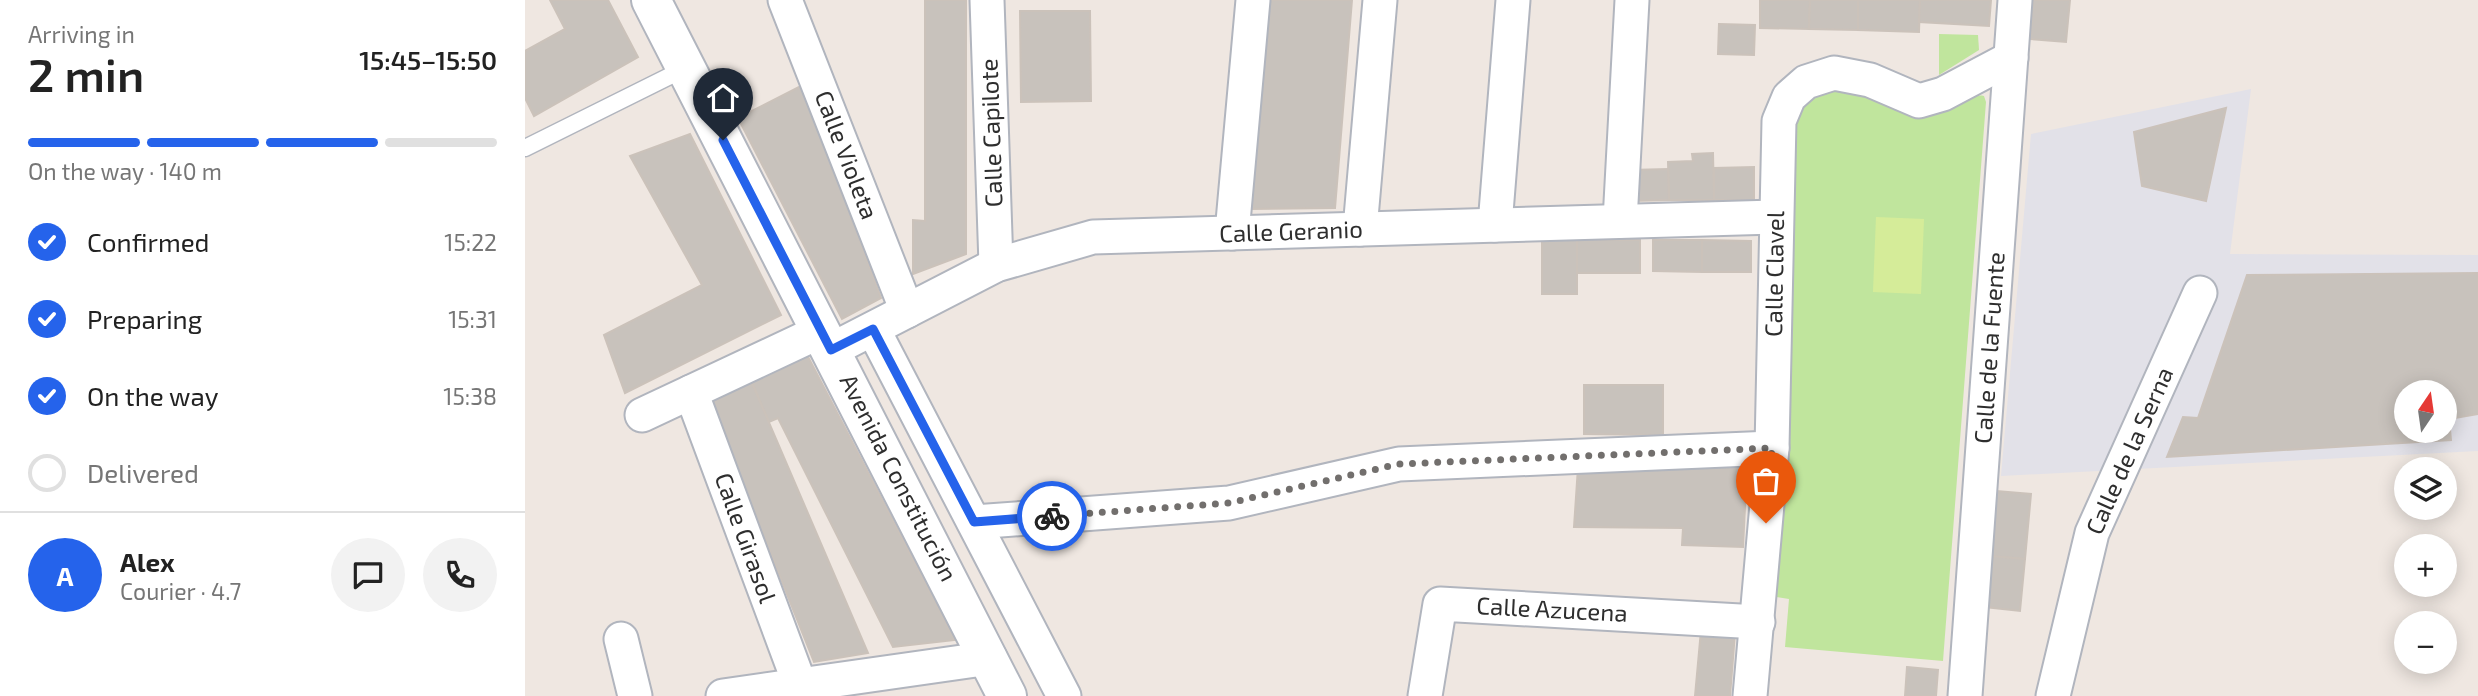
<!DOCTYPE html>
<meta charset="utf-8">
<style>
body{margin:0;font-family:"Exo 2",sans-serif;background:#f2f2f2;color:#222;height:100vh;display:flex;flex-direction:column;font-size:26px;white-space:nowrap}
*{box-sizing:border-box;margin:0}
p{font-size:23px;color:#767676}
.icon{flex:none;width:38px;height:38px;fill:none;stroke:currentColor;stroke-width:2;stroke-linecap:round;stroke-linejoin:round}
.map{position:relative;flex:1;overflow:hidden}
.sheet{display:flex;flex-direction:column;background:#fff;width:525px}
.sheet>*{flex:none}
.needle{width:46px;rotate:13deg}
.tools{position:absolute;left:1869px;top:380px;display:grid;gap:14px}
.tools a{display:grid;place-items:center;width:63px;height:63px;border-radius:50%;background:#fff;box-shadow:0 4px 18px #0003;font-size:35px}
.pin{position:absolute;display:grid;place-items:center;width:60px;height:60px;color:#fff;margin:-72px -30px;border-radius:50% 50% 50% 0;rotate:-45deg;box-shadow:0 0 7px #0007}
.pin .icon{rotate:45deg}
.courier{position:absolute;display:grid;place-items:center;width:70px;height:70px;margin:-35px;border:5px solid #2563eb;border-radius:50%;background:#fff;color:#222;box-shadow:0 2px 9px #0007}
.overview em{font-style:normal;font-weight:600}
.overview div{display:flex;flex-direction:column-reverse}
.overview{display:flex;align-items:center;justify-content:space-between;height:119px;padding:0 28px}
h1{font-size:46px;font-weight:600;line-height:52px}
.bar{display:grid;grid-template-columns:repeat(4,1fr);gap:10px 7px;align-content:center;height:84px;padding:0 28px}
.bar i{height:9px;border-radius:5px;background:#e0e0e0}
.bar .selected{background:#2563eb}
.bar p{grid-column:span 4}
.line{display:flex;align-items:center;gap:18px;padding:0 28px;border-top:2px solid #e0e0e0}
.line div{flex:1}
.round{display:grid;place-items:center;flex:none;width:74px;height:74px;border-radius:37px;background:#f2f2f2}
ol{padding:0 28px;list-style:none}
li{display:flex;align-items:center;gap:21px;height:77px}
li p{margin-inline-start:auto}
li .icon{padding:7px;border-radius:50%;background:#2563eb;color:#fff;stroke-width:4}
li:last-child{color:#767676}
li i{width:38px;height:38px;border:4px solid #e0e0e0;border-radius:50%}
main{display:flex;flex:1;min-height:0}
.map>svg:first-child{display:block}
.industrial{fill:#e2e1e8;fill-rule:evenodd}
.green{fill:#c0e59d}
.pitch{fill:#d5ec99}
.building{fill:#c8c2bc;stroke:#cbc2ba;stroke-width:2;fill-rule:evenodd}
.lines{fill:none;stroke-linecap:round;stroke-linejoin:round}
.lane-casing{stroke:#b1b5be;stroke-width:19}
.street-casing{stroke:#b1b5be;stroke-width:37}
.secondary-casing{stroke:#b1b5be;stroke-width:42}
.lane{stroke:#fff;stroke-width:16}
.street{stroke:#fff;stroke-width:33}
.secondary{stroke:#fff;stroke-width:38}
.done{stroke:#726f6d;stroke-width:7;stroke-dasharray:0 12.6}
.route{stroke:#2563eb;stroke-width:9}
.labels{text-anchor:middle;stroke-width:5;stroke-linejoin:round;paint-order:stroke}
.street-label{font-size:24px;fill:#2e2e2e;stroke:#fff}
</style>
<main>
<section class="sheet">
<div class="overview"><div><h1>2 min</h1><p>Arriving in</p></div><em>15:45–15:50</em></div>
<div class="bar"><i class="selected"></i><i class="selected"></i><i class="selected"></i><i></i><p>On the way · 140 m</p></div>
<ol>
<li><svg class="icon" aria-label="check" viewBox="0 0 24 24"><path d="M5 12l5 5 9-10"/></svg>Confirmed<p>15:22</p></li>
<li><svg class="icon" aria-label="check" viewBox="0 0 24 24"><path d="M5 12l5 5 9-10"/></svg>Preparing<p>15:31</p></li>
<li><svg class="icon" aria-label="check" viewBox="0 0 24 24"><path d="M5 12l5 5 9-10"/></svg>On the way<p>15:38</p></li>
<li><i></i>Delivered</li>
</ol>
<div class="line" style="height:126px"><b class="round" style="background:#2563eb;color:#fff">A</b><div><b>Alex</b><p>Courier · 4.7</p></div><a class="round"><svg class="icon" aria-label="chat" viewBox="0 0 24 24"><path d="M4 5h16v11H9l-5 4z"/></svg></a><a class="round"><svg class="icon" aria-label="phone" viewBox="0 0 24 24"><path d="M5 4h4l2 5-3 2q2 4 5 5l2-3 5 2v4C11 20 4 13 5 4z"/></svg></a></div>
</section>
<div class="map">
<svg width="1953" height="696" viewBox="0 0 1953 696">
<rect width="100%" height="100%" fill="#efe7e1"/>
<!-- industrial -->
<path class="industrial" d="M1726,89L1705,254L1953,255V451L1476,476L1506,134ZM1881,392H1920V430H1881Z"/>
<!-- green -->
<g class="green">
<path d="M1414,34L1453,35L1454,50L1414,75Z"/>
<path d="M1298,86C1311,89 1323,91 1336,95C1357,101 1375,114 1398,115C1421,115 1442,92 1459,96L1461,102L1418,661L1260,647L1264,599L1251,597L1261,436L1269,123L1273,108Z"/>
</g>
<!-- pitch -->
<path class="pitch" d="M1351,217L1399,219L1396,294L1348,292Z"/>
<!-- building -->
<g class="building">
<path d="M25,0H83L113,57L9,116L0,98V51L40,29Z"/>
<path d="M400,0H441V254L388,274V220L400,221Z"/>
<path d="M741,0H827L810,208L725,209Z"/>
<path d="M1235,0H1285L1284,29L1235,28Z"/>
<path d="M1285,0H1333V30L1284,29Z"/>
<path d="M1333,0H1395L1394,32L1333,30Z"/>
<path d="M1395,0H1466L1464,26L1394,22Z"/>
<path d="M1508,0H1545L1541,42L1505,39Z"/>
<path d="M495,11H565L566,101L496,102Z"/>
<path d="M1194,24L1230,25L1229,55L1193,54Z"/>
<path d="M278,85L356,298L317,319L213,118Z"/>
<path d="M1701,108L1681,201L1617,186L1609,132Z"/>
<path d="M165,134L256,315L100,393L79,335L177,285L105,156Z"/>
<path d="M1188,153L1189,200H1144L1143,162L1168,161L1167,154Z"/>
<path d="M1229,167V200H1189V168Z"/>
<path d="M1143,169L1144,200L1105,201V170Z"/>
<rect x="1017" y="240" width="35" height="54"/>
<rect x="1052" y="240" width="63" height="33"/>
<path d="M1128,240H1177V272L1128,271Z"/>
<path d="M1177,240L1226,241V272H1177Z"/>
<path d="M1953,273V414L1924,419L1926,440L1642,457L1658,417L1673,418L1722,275ZM1881,392H1920V430H1881Z"/>
<path d="M279,349L430,640L368,647L253,418L244,422L224,376Z"/>
<path d="M224,376L343,653L289,662L183,396Z"/>
<path d="M1059,385H1138V435L1059,434Z"/>
<path d="M1053,467H1222L1218,547L1157,545L1158,528L1049,527Z"/>
<path d="M1471,491L1506,494L1500,559L1465,556Z"/>
<path d="M1465,556L1500,559L1495,611L1460,607Z"/>
<path d="M1176,630L1210,633L1205,696H1170Z"/>
<path d="M1382,667L1413,670L1411,696H1380Z"/>
</g>
<g class="lines">
<defs>
<path id="lane" d="M0,148L161,68"/>
<g id="street">
<path d="M260,0L382,311"/>
<path d="M462,0L471,265"/>
<path d="M1095,221L1107,0"/>
<path d="M970,225L988,0"/>
<path d="M835,229L855,0"/>
<path d="M707,233L728,0"/>
<path d="M348,329L539,696"/>
<path d="M306,350L471,265L568,237L1250,217"/>
<path d="M166,392L275,685"/>
<path d="M117,415L296,331"/>
<path d="M449,522L704,503L874,464L1247,448"/>
<path d="M96,639L110,696"/>
<path d="M198,696L465,658"/>
<path d="M900,696L915,604L1233,622"/>
<path d="M1225,696L1247,448L1254,121L1264,97L1281,82L1309,73L1345,80L1394,101L1418,94L1486,58"/>
<path d="M1440,696L1490,0"/>
<path d="M1528,696L1567,533L1675,293"/>
</g>
<path id="secondary" d="M126,0L482,696"/>
</defs>
<!-- lane casing -->
<use href="#lane" class="lane-casing"/>
<!-- street casing -->
<use href="#street" class="street-casing"/>
<!-- secondary casing -->
<use href="#secondary" class="secondary-casing"/>
<!-- lane -->
<use href="#lane" class="lane"/>
<!-- street -->
<use href="#street" class="street"/>
<!-- secondary -->
<use href="#secondary" class="secondary"/>
</g>
<g class="lines">
<!-- done -->
<path class="done" d="M527,516L704,503L874,464L1247,448L1241,523"/>
<!-- route -->
<path class="route" d="M198,140L306,350L348,329L449,522L527,516"/>
</g>
<g class="labels">
<!-- street labels -->
<g class="street-label">
<text transform="translate(467 133) rotate(-92)" y="8">Calle Capilote</text>
<text transform="translate(321 155) rotate(69)" y="8">Calle Violeta</text>
<text transform="translate(766 232) rotate(-2)" y="8">Calle Geranio</text>
<text transform="translate(1250 274) rotate(-89)" y="8">Calle Clavel</text>
<text transform="translate(1465 348) rotate(-86)" y="8">Calle de la Fuente</text>
<text transform="translate(1605 451) rotate(-66)" y="8">Calle de la Serna</text>
<text transform="translate(373 478) rotate(63)" y="8">Avenida Constitución</text>
<text transform="translate(220 538) rotate(70)" y="8">Calle Girasol</text>
<text transform="translate(1027 610) rotate(3)" y="8">Calle Azucena</text>
</g>
</g>
</svg>
<div class="tools">
<a><svg class="needle" viewBox="-14 -14 28 28"><path d="M0-13l5 13h-10z" fill="#e53935"/><path d="M0 13l5-13h-10z" fill="#767676"/></svg></a>
<a><svg class="icon" aria-label="layers" viewBox="0 0 24 24"><path d="M12 4l9 5-9 5-9-5zM3 14l9 5 9-5"/></svg></a>
<a>+</a>
<a>−</a>
</div>
<div class="pin" style="left:1241px;top:523px;background:#ea580c"><svg class="icon" aria-label="bag" viewBox="0 0 24 24"><path d="M5 8h14l-1 12H6zM9 8a3 3 0 0 1 6 0"/></svg></div>
<div class="pin" style="left:198px;top:140px;background:#1f2937"><svg class="icon" aria-label="home" viewBox="0 0 24 24"><path d="M3 11l9-7 9 7M6 9v11h12V9"/></svg></div>
<div class="courier" style="left:527px;top:516px"><svg class="icon" aria-label="bike" viewBox="0 0 24 24"><circle cx="6" cy="16" r="4"/><circle cx="18" cy="16" r="4"/><path d="M6 16l4-8h5l3 8M10 8l3 8H6M13 5h3"/></svg></div>
</div>
</main>
